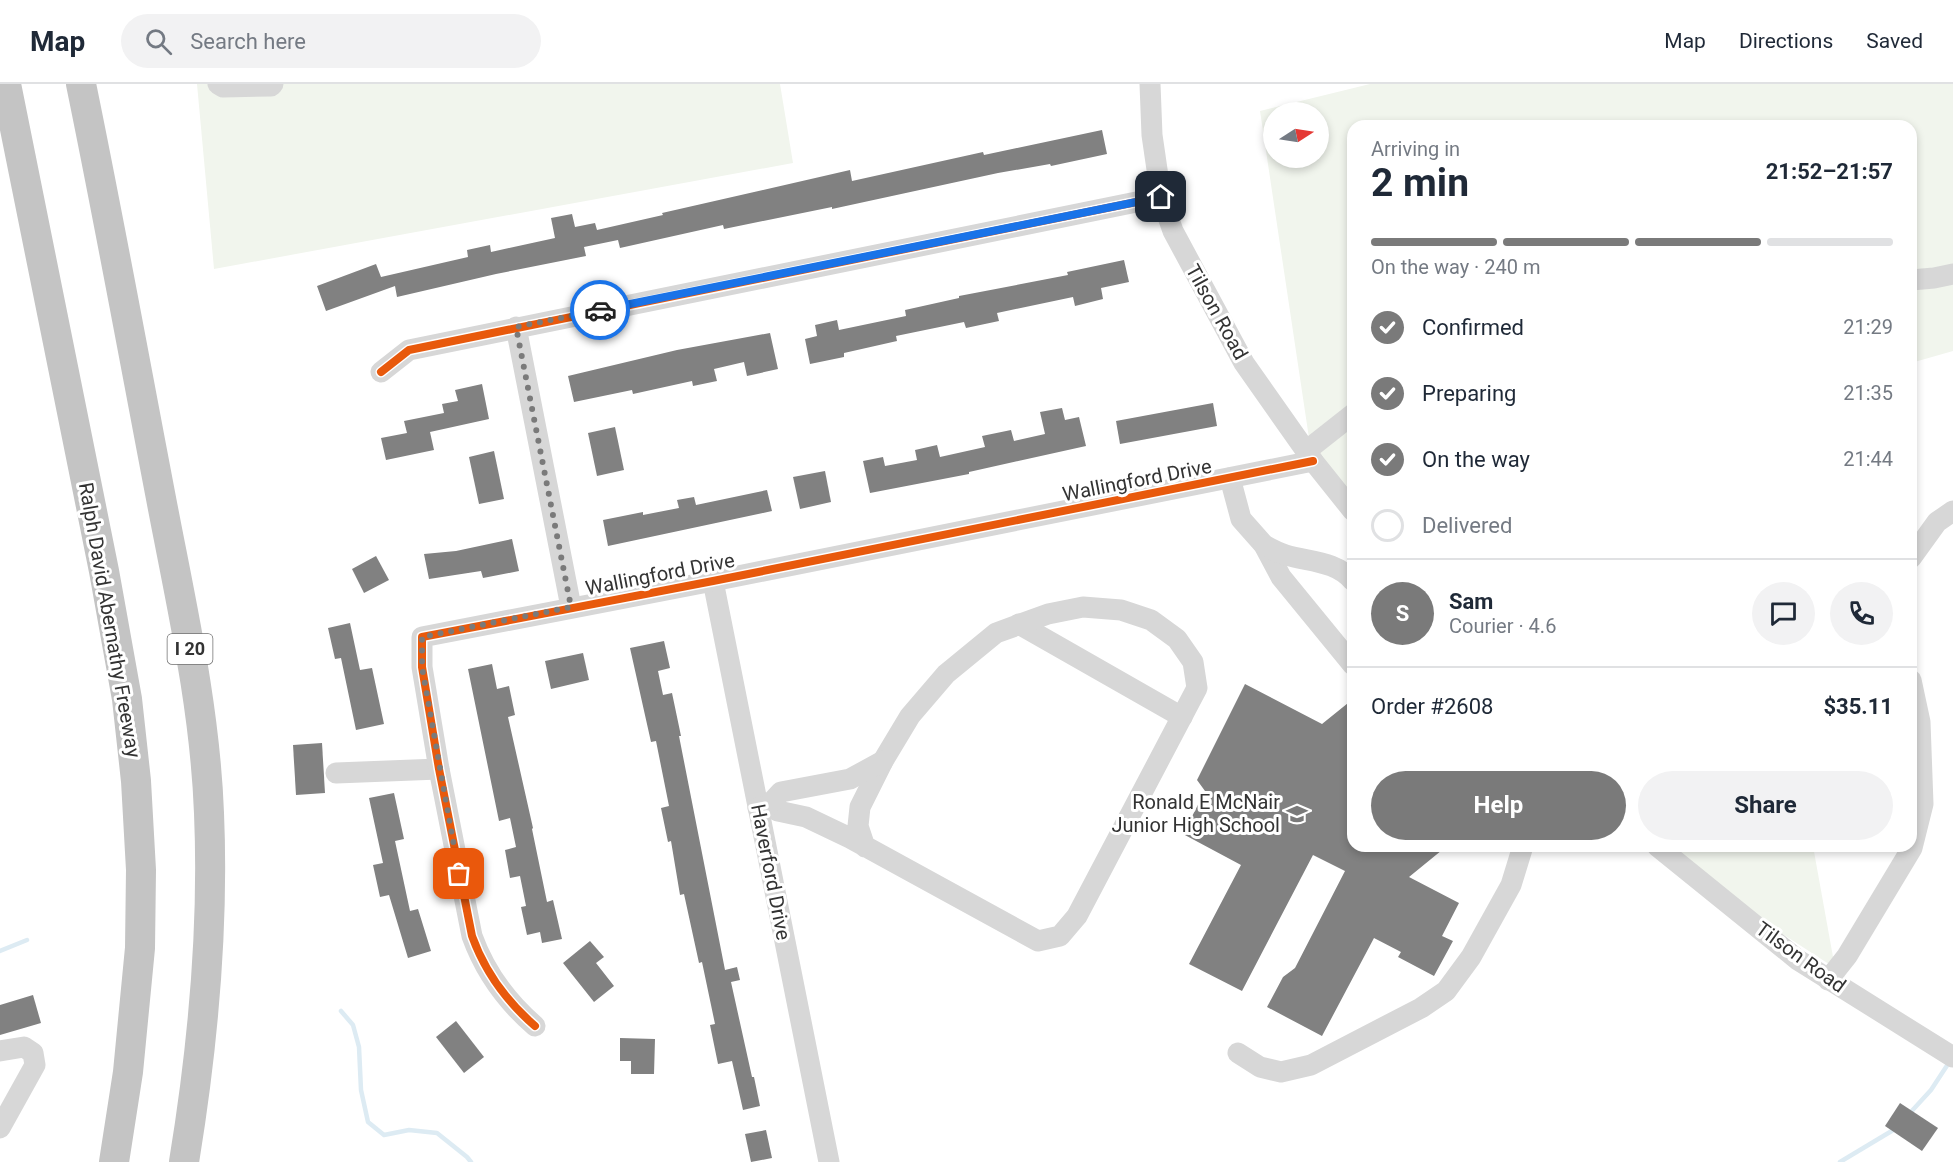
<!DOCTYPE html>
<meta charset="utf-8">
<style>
body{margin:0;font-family:Roboto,sans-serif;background:#f2f2f3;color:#1f2937;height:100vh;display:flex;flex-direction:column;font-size:22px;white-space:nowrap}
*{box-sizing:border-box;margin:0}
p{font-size:20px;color:#747a83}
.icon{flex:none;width:33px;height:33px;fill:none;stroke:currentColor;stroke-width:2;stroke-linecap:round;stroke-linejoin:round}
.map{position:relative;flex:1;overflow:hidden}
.side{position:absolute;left:1347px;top:36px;width:570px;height:732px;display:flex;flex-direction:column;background:#fff;border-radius:18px;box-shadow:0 3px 9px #0003}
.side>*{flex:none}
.needle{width:39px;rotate:78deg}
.controls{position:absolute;left:1263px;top:18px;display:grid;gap:12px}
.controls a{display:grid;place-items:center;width:66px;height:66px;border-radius:50%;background:#fff;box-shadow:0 3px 9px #0003;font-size:30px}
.pin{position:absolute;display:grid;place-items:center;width:51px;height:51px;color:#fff;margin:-26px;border-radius:12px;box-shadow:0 3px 9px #0006}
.courier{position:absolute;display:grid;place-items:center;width:60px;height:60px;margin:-30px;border:4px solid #1a73e8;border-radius:50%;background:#fff;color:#222;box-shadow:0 2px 8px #0007}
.head em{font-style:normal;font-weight:700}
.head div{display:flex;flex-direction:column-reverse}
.head{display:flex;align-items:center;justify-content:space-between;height:102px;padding:0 24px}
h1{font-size:39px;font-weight:700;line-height:45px}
.bar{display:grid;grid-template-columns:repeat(4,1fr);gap:9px 6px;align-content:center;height:72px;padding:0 24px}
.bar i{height:8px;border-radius:4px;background:#e0e1e3}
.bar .selected{background:#7a7a7a}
.bar p{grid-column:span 4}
.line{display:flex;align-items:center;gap:15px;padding:0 24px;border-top:2px solid #e0e1e3}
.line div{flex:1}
.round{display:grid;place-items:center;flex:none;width:63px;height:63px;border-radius:32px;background:#f2f2f3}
ol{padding:0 24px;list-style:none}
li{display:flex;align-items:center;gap:18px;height:66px}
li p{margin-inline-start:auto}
li .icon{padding:6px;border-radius:50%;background:#7a7a7a;color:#fff;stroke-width:4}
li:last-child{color:#747a83}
li i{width:33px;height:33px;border:3px solid #e0e1e3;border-radius:50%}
.button{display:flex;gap:12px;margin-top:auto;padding:12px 24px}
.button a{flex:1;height:69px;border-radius:36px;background:#7a7a7a;color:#fff;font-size:24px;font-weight:700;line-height:69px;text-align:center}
.button a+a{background:#f2f2f3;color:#1f2937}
header{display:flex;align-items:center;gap:36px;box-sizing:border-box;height:84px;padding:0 30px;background:#fff;border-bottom:2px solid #e0e1e3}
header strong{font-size:28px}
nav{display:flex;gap:33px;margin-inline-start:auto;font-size:21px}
.search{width:420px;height:54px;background:#f2f2f3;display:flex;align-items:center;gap:15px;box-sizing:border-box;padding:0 21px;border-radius:33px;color:#747a83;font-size:22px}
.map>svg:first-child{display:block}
.green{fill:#f1f5ed;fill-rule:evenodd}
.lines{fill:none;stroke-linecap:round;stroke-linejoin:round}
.stream{stroke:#ddebf3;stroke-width:4.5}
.building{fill:#818181}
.minor{stroke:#d7d7d7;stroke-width:21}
.highway{stroke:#c4c4c4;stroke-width:30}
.cycleway-casing{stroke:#fff;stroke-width:11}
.cycleway{stroke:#e8590c;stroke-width:8}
.done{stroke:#7a7a7a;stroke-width:6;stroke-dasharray:0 10.8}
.route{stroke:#1a73e8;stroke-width:8}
.labels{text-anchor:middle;stroke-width:6;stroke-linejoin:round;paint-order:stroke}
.shield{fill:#fff;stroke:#707070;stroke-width:1.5}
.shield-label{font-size:18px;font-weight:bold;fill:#333}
.street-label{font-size:20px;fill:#333;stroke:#fff}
.poi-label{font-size:20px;fill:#333;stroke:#fff;text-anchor:end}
</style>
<header>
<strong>Map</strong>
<div class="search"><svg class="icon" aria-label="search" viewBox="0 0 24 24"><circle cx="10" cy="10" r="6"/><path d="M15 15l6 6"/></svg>Search here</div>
<nav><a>Map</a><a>Directions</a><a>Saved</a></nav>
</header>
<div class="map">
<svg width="1953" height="1078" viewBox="0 0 1953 1078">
<rect width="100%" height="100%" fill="#fff"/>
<!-- green -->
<g class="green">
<path d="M197,0H780L793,79L214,185Z"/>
<path d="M1370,0H1953V267L1911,279V42H1353V430L1312,374L1260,27ZM1274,28H1318V74H1274Z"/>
<path d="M1663,762H1813L1835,884L1709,802Z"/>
</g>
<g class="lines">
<!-- stream -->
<g class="stream">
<path d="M0,867L27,856"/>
<path d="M341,927L353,941L359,963L361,1006L368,1038L384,1051L409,1046L437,1049L467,1073L471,1078"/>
<path d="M1909,1030L1931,1006L1950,977"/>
<path d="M1840,1078L1895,1045"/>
</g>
</g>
<!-- building -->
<g class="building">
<path d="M1102,46L1107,70L1051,82L1050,80L998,89L832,125V123L724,145L723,141L620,164L618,156L584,163L586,172L496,190L397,213L395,202L326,227L317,202L376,180L381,193L468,173L467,166L490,161L491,168L555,154L551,134L572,130L575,143L595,139L597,146L663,131L662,129L850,86L852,97L983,68L984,71Z"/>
<path d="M1124,176L1129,198L1101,204L1103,215L1075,222L1073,213L997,229L999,237L966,244L964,238L896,252L897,257L844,269V273L810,280L805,255L817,252L815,241L837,236L839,246L906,232L905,226L959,214V212L1068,191L1067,188Z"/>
<path d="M770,249L778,285L747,292L744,278L714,285L717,297L693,302L692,297L633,310L632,306L574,318L568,292L677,266Z"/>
<path d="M482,300L489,335L430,348L434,366L386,376L381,354L407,349L404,337L444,329L442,320L458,317L455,306Z"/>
<path d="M1213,319L1217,342L1120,360L1116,337Z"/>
<path d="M1062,324L1065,336L1079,333L1086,362L969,388V390L870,409L863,377L883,373L885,382L917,376L915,366L937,361L940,373L985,363L982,352L1011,346L1014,357L1045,350L1040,328Z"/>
<path d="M615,343L624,386L597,392L588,349Z"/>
<path d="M494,367L504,415L479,420L469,373Z"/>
<path d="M825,387L831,418L800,425L793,393Z"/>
<path d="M767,406L772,427L608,462L603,436L643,428V431L679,424L677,416L694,413L696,421Z"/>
<path d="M512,455L519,487L483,494L481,487L429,495L424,470L456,467Z"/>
<path d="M376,472L389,496L364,509L352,485Z"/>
<path d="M350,539L360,586L372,584L384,640L356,646L341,574L335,575L328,544Z"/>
<path d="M664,557L670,584L658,587L663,611L672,609L681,652H679L725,886L737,883L740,896L731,898L752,993H754L760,1022L743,1026L732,977L718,980L710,941L715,940L702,878L699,879L684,810L680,811L671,757L668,758L661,724L669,722L656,657L651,658L630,564Z"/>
<path d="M583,569L589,596L551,605L545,577Z"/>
<path d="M492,580L497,605L509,602L515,631L508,633L533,744L532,745L547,818L553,816L562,855L542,859L540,848L527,851L521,823L526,822L520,792L510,794L505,766L516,763L510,734L499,737L468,585Z"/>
<path d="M1245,600L1322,640L1353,615V762H1447L1409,793L1459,819L1442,852L1453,857L1434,892L1398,873L1401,868L1374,854L1322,952L1267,923L1283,893L1295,884L1345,787L1313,771L1242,907L1189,880L1241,781L1183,750L1205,707L1197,696Z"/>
<path d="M322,659L325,709L296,711L293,661Z"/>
<path d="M394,709L404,755L395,757L410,827L418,825L431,867L408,874L389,811L380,813L373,781L383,779L369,714Z"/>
<path d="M590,857L604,873L596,879L614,902L594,918L563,879Z"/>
<path d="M33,911L41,939L0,951V921Z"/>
<path d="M456,937L484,973L464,989L436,953Z"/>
<path d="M620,954L655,955L654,990H631V977H620Z"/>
<path d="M1900,1019L1938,1044L1922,1067L1885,1042Z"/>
<path d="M766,1046L772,1074L751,1078L745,1050Z"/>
</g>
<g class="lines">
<!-- minor -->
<g class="minor">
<path d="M218,0L223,3L271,2L273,0"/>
<path d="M1150,0L1152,51L1161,113L1173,147L1244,279L1313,377L1353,427"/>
<path d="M1911,196L1934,194L1953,190"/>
<path d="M516,243L571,523"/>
<path d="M381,288L409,266L1161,113"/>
<path d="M1306,367L1353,330"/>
<path d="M1230,394L1241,435L1264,461L1281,493L1353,581"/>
<path d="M1264,461C1271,465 1279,469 1286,471C1310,478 1336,477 1353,497"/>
<path d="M1911,474L1937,438L1953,427"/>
<path d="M713,497L829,1078"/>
<path d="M1019,540L1182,633"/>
<path d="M336,689L439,685"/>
<path d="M768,722L778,727L806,733L850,754L1038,857L1060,852L1077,832L1197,604L1193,578L1177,555L1151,536L1121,526L1083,523L1048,530L996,549L946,590L910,632L883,677L860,723L858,742L865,763"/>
<path d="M758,724L768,722L781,708L850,695L883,677"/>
<path d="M1657,762L1798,876L1953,973"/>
<path d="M1828,896L1847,872L1912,764L1923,720L1920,638L1911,596"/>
<path d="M535,942C506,917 485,888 472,852L439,685L422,583V553L713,497L1313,377"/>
<path d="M0,967L24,963L33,969L35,981L0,1044"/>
<path d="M1238,969L1260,983L1281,988L1311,981L1421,924L1446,907L1471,873L1511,801L1523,762"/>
</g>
<!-- highway -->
<g class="highway">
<path d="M6,0L104,487L127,615L136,697L141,786L140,864L128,988L114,1078"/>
<path d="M81,0C109,136 134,273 160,409C180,515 205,621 209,729C214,846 203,962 184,1078"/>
</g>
<defs>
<g id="cycleway">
<path d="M381,288L409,266L1161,113"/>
<path d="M535,942C506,917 485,888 472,852L439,685L422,583V553L713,497L1313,377"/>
</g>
</defs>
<!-- cycleway casing -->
<use href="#cycleway" class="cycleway-casing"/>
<!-- cycleway -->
<use href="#cycleway" class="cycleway"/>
</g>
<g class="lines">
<!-- done -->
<path class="done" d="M459,790L422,583V553L571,523L516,243L600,226"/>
<!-- route -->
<path class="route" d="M600,226L1161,113"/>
</g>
<!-- icons -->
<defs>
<symbol id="school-bare" viewBox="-9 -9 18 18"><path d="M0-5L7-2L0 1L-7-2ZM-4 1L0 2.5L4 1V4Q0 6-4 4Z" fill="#7a7a7a" stroke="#fff" stroke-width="2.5" paint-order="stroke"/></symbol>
</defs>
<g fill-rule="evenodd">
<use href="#school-bare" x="1282" y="715" width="30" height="30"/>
</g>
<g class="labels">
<!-- shield labels -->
<rect class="shield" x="167.5" y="550" width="45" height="30" rx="4.5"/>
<g class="shield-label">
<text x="190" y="571">I 20</text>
</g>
<!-- street labels -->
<g class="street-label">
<text transform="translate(1217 228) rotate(61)" y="7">Tilson Road</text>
<text transform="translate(1137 396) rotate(-11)" y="7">Wallingford Drive</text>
<text transform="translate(660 490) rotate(-11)" y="7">Wallingford Drive</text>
<text transform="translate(110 536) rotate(80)" y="7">Ralph David Abernathy Freeway</text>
<text transform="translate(771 788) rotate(79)" y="7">Haverford Drive</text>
<text transform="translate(1801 873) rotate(36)" y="7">Tilson Road</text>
</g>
<!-- poi labels -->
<g class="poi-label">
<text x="1280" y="725">Ronald E McNair<tspan x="1280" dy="23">Junior High School</tspan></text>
</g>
</g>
</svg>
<div class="controls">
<a><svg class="needle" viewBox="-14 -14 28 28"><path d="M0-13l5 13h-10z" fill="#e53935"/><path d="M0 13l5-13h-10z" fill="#747a83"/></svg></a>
</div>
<div class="pin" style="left:459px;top:790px;background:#ea580c"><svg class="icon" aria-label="bag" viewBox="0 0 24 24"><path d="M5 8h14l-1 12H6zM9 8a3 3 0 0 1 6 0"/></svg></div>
<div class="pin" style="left:1161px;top:113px;background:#1f2937"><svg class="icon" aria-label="home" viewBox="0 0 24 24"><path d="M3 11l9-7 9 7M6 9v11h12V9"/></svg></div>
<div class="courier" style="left:600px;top:226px"><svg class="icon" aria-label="car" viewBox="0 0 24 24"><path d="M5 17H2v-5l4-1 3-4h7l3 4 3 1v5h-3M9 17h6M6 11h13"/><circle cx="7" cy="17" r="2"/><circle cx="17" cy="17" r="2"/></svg></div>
<section class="side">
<div class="head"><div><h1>2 min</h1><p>Arriving in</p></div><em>21:52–21:57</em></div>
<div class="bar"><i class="selected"></i><i class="selected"></i><i class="selected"></i><i></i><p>On the way · 240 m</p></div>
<ol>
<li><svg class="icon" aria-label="check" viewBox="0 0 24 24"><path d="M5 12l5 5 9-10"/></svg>Confirmed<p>21:29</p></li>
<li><svg class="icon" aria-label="check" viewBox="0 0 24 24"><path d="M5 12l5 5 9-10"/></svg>Preparing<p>21:35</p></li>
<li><svg class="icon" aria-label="check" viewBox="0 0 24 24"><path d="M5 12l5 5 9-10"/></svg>On the way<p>21:44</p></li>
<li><i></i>Delivered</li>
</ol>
<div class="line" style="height:108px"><b class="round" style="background:#7a7a7a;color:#fff">S</b><div><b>Sam</b><p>Courier · 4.6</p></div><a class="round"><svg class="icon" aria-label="chat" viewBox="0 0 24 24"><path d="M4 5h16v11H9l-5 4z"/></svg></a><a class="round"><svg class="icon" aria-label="phone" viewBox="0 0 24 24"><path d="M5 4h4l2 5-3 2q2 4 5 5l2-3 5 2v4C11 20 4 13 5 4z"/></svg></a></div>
<div class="line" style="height:78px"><div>Order #2608</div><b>$35.11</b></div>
<div class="button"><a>Help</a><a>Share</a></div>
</section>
</div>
